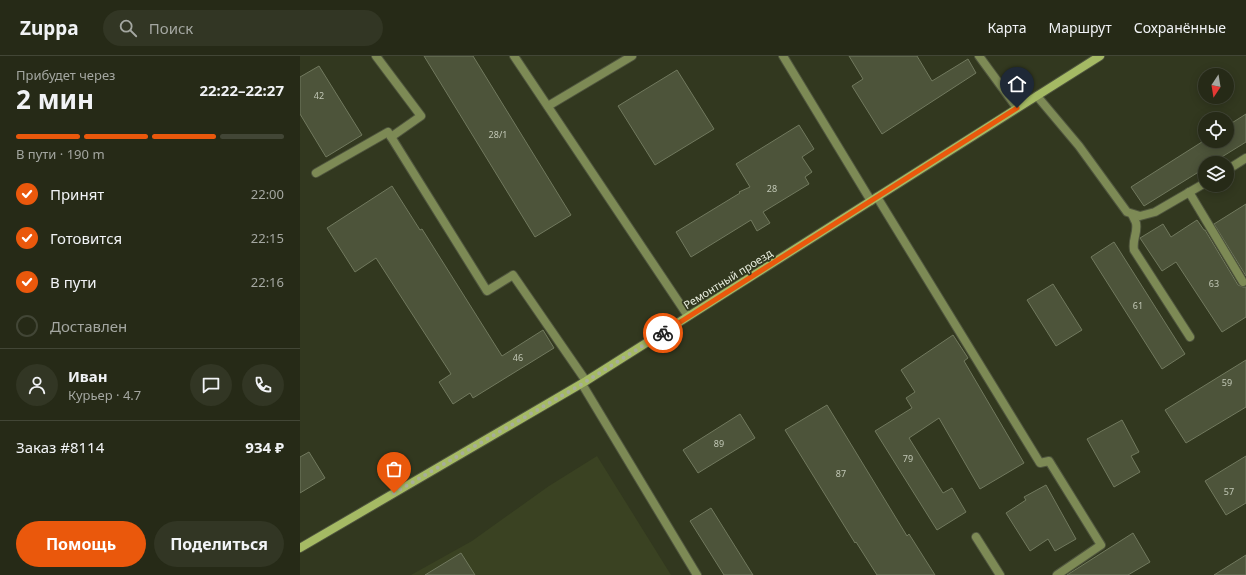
<!DOCTYPE html>
<html lang="ru">
<meta charset="utf-8">
<style>
body{margin:0;font-family:"Noto Sans",sans-serif;background:#323624;color:#f1f3f6;height:100vh;display:flex;flex-direction:column;font-size:15px;white-space:nowrap}
*{box-sizing:border-box;margin:0}
p{font-size:13px;color:#a4a7a1}
.icon{flex:none;width:22px;height:22px;fill:none;stroke:currentColor;stroke-width:2;stroke-linecap:round;stroke-linejoin:round}
.map{position:relative;flex:1;overflow:hidden}
.details{display:flex;flex-direction:column;background:#262a17;width:300px}
.details>*{flex:none}
.needle{width:26px;rotate:192deg}
.buttons{position:absolute;left:898px;top:12px;display:grid;gap:8px}
.buttons a{display:grid;place-items:center;width:36px;height:36px;border-radius:50%;background:#262a17;box-shadow:0 2px 10px #0003,0 0 0 1px #424636;font-size:20px}
.pin{position:absolute;display:grid;place-items:center;width:34px;height:34px;color:#fff;margin:-41px -17px;border-radius:50% 50% 50% 0;rotate:-45deg;box-shadow:0 0 4px #0007}
.pin .icon{rotate:45deg}
.courier{position:absolute;display:grid;place-items:center;width:40px;height:40px;margin:-20px;border:3px solid #ea580c;border-radius:50%;background:#fff;color:#222;box-shadow:0 1px 5px #0007}
.overview em{font-style:normal;font-weight:700}
.overview div{display:flex;flex-direction:column-reverse}
.overview{display:flex;align-items:center;justify-content:space-between;height:68px;padding:0 16px}
h1{font-size:26px;font-weight:700;line-height:30px}
.bar{display:grid;grid-template-columns:repeat(4,1fr);gap:6px 4px;align-content:center;height:48px;padding:0 16px}
.bar i{height:5px;border-radius:3px;background:#424636}
.bar .active{background:#ea580c}
.bar p{grid-column:span 4}
.line{display:flex;align-items:center;gap:10px;padding:0 16px;border-top:1px solid #424636}
.line div{flex:1}
.round{display:grid;place-items:center;flex:none;width:42px;height:42px;border-radius:21px;background:#323624}
ol{padding:0 16px;list-style:none}
li{display:flex;align-items:center;gap:12px;height:44px}
li p{margin-inline-start:auto}
li .icon{padding:4px;border-radius:50%;background:#ea580c;color:#fff;stroke-width:4}
li:last-child{color:#a4a7a1}
li i{width:22px;height:22px;border:2px solid #424636;border-radius:50%}
.action{display:flex;gap:8px;margin-top:auto;padding:8px 16px}
.action a{flex:1;height:46px;border-radius:24px;background:#ea580c;color:#fff;font-size:16px;font-weight:700;line-height:46px;text-align:center}
.action a+a{background:#323624;color:#f1f3f6}
header{display:flex;align-items:center;gap:24px;box-sizing:border-box;height:56px;padding:0 20px;background:#262a17;border-bottom:1px solid #424636}
header strong{font-size:19px}
nav{display:flex;gap:22px;margin-inline-start:auto;font-size:14px}
.search{width:280px;height:36px;background:#323624;display:flex;align-items:center;gap:10px;box-sizing:border-box;padding:0 14px;border-radius:22px;color:#a4a7a1;font-size:15px}
main{display:flex;flex:1;min-height:0}
.map>svg:first-child{display:block}
.built{fill:#3a4222}
.building{fill:#4d543a;stroke:#71795e}
.lines{fill:none;stroke-linecap:round;stroke-linejoin:round}
.lane-casing{stroke:#4f553e;stroke-width:10}
.street-casing{stroke:#4f553e;stroke-width:10}
.secondary-casing{stroke:#4f553e;stroke-width:10}
.lane{stroke:#7d8a55;stroke-width:8}
.street{stroke:#7d8a55;stroke-width:8}
.secondary{stroke:#a5ba64;stroke-width:8}
.done{stroke:#a8ae9b;stroke-width:4;stroke-dasharray:0 7.2}
.route{stroke:#ea580c;stroke-width:5}
.labels{text-anchor:middle;stroke-width:3.5;stroke-linejoin:round;paint-order:stroke}
.number-label{font-size:9px;fill:#c1c7b5}
.street-label{font-size:11px;fill:#e8edde;stroke:#32381f}
</style>
<header>
<strong>Zuppa</strong>
<div class="search"><svg class="icon" aria-label="search" viewBox="0 0 24 24"><circle cx="10" cy="10" r="6"/><path d="M15 15l6 6"/></svg>Поиск</div>
<nav><a>Карта</a><a>Маршрут</a><a>Сохранённые</a></nav>
</header>
<main>
<section class="details">
<div class="overview"><div><h1>2 мин</h1><p>Прибудет через</p></div><em>22:22–22:27</em></div>
<div class="bar"><i class="active"></i><i class="active"></i><i class="active"></i><i></i><p>В пути · 190 m</p></div>
<ol>
<li><svg class="icon" aria-label="check" viewBox="0 0 24 24"><path d="M5 12l5 5 9-10"/></svg>Принят<p>22:00</p></li>
<li><svg class="icon" aria-label="check" viewBox="0 0 24 24"><path d="M5 12l5 5 9-10"/></svg>Готовится<p>22:15</p></li>
<li><svg class="icon" aria-label="check" viewBox="0 0 24 24"><path d="M5 12l5 5 9-10"/></svg>В пути<p>22:16</p></li>
<li><i></i>Доставлен</li>
</ol>
<div class="line" style="height:72px"><a class="round"><svg class="icon" aria-label="person" viewBox="0 0 24 24"><circle cx="12" cy="8" r="4"/><path d="M4 21q1-7 8-7t8 7"/></svg></a><div><b>Иван</b><p>Курьер · 4.7</p></div><a class="round"><svg class="icon" aria-label="chat" viewBox="0 0 24 24"><path d="M4 5h16v11H9l-5 4z"/></svg></a><a class="round"><svg class="icon" aria-label="phone" viewBox="0 0 24 24"><path d="M5 4h4l2 5-3 2q2 4 5 5l2-3 5 2v4C11 20 4 13 5 4z"/></svg></a></div>
<div class="line" style="height:52px"><div>Заказ #8114</div><b>934 ₽</b></div>
<div class="action"><a>Помощь</a><a>Поделиться</a></div>
</section>
<div class="map">
<svg width="946" height="519" viewBox="0 0 946 519">
<rect width="100%" height="100%" fill="#32381f"/>
<!-- built -->
<path class="built" d="M297,400L371,519H111L172,485L249,430Z"/>
<!-- building -->
<g class="building">
<path d="M124,0H173L271,159L235,181Z"/>
<path d="M549,0H617L632,25L668,3L676,17L582,78L552,30L563,23Z"/>
<path d="M19,10L62,79L26,101L0,58V21Z"/>
<path d="M377,14L414,73L355,109L318,50Z"/>
<path d="M946,58V86L912,107H905V112L844,150L831,131L905,84V85H927V70Z"/>
<path d="M499,69L514,93L502,101L512,116L505,121L509,128L463,156L470,167L457,175L451,164L391,201L376,176L440,137L439,136L450,131L436,108Z"/>
<path d="M92,130L120,174L122,173L202,300L243,274L254,292L173,342L170,337L153,348L139,326L151,318L76,202L55,216L27,172Z"/>
<path d="M946,148V220L914,168Z"/>
<path d="M897,164L904,174H905L938,229L943,231H946V261L922,276L876,206L862,215L840,182L863,168L871,181Z"/>
<path d="M814,186L885,298L862,313L791,201Z"/>
<path d="M753,228L782,274L756,290L727,244Z"/>
<path d="M653,279L668,302L664,305L724,407L680,433L639,362L609,382L643,437L652,432L666,456L637,474L575,375L612,352L606,342L615,336L601,314Z"/>
<path d="M946,304V351L886,387L865,354Z"/>
<path d="M527,349L607,480L609,478L635,519H577L556,486L555,487L485,374Z"/>
<path d="M440,358L455,382L398,417L383,394Z"/>
<path d="M822,364L839,396L831,400L840,416L814,431L787,383Z"/>
<path d="M9,396L25,422L0,437V401Z"/>
<path d="M946,400V447L926,459L905,425Z"/>
<path d="M746,429L776,483L755,495L748,483L730,495L706,457L726,444L724,441Z"/>
<path d="M411,452L453,519H424L390,465Z"/>
<path d="M833,477L850,506L828,519H767Z"/>
<path d="M161,497L175,519H125Z"/>
<path d="M946,499V519H914Z"/>
</g>
<g class="lines">
<defs>
<g id="lane">
<path d="M76,0L121,60L91,81"/>
<path d="M214,0L388,260"/>
<path d="M483,0L571,145"/>
<path d="M679,0L717,52"/>
<path d="M737,40L779,90L827,156L840,160L855,156L905,127"/>
<path d="M248,50L332,0"/>
<path d="M927,114L946,102"/>
<path d="M16,117L88,76L187,235L213,219L286,325"/>
<path d="M889,136L943,226"/>
<path d="M577,141L740,407L749,405L801,489L757,519"/>
<path d="M832,158C833,161 835,164 836,167C838,177 832,183 834,194L890,281"/>
<path d="M676,481L700,519"/>
</g>
<path id="street" d="M282,328L397,519"/>
<path id="secondary" d="M0,492L286,325L800,0"/>
</defs>
<!-- lane casing -->
<use href="#lane" class="lane-casing"/>
<!-- street casing -->
<use href="#street" class="street-casing"/>
<!-- secondary casing -->
<use href="#secondary" class="secondary-casing"/>
<!-- lane -->
<use href="#lane" class="lane"/>
<!-- street -->
<use href="#street" class="street"/>
<!-- secondary -->
<use href="#secondary" class="secondary"/>
</g>
<g class="lines">
<!-- done -->
<path class="done" d="M94,437L282,328L363,277"/>
<!-- route -->
<path class="route" d="M363,277L717,52"/>
</g>
<g class="labels">
<!-- number labels -->
<g class="number-label">
<text x="19" y="43">42</text>
<text x="198" y="82">28/1</text>
<text x="472" y="136">28</text>
<text x="914" y="231">63</text>
<text x="838" y="253">61</text>
<text x="218" y="305">46</text>
<text x="927" y="330">59</text>
<text x="419" y="391">89</text>
<text x="608" y="406">79</text>
<text x="541" y="421">87</text>
<text x="929" y="439">57</text>
</g>
<!-- street labels -->
<g class="street-label">
<text transform="translate(428 223) rotate(-32)" y="4">Ремонтный проезд</text>
</g>
</g>
</svg>
<div class="buttons">
<a><svg class="needle" viewBox="-14 -14 28 28"><path d="M0-13l5 13h-10z" fill="#e53935"/><path d="M0 13l5-13h-10z" fill="#a4a7a1"/></svg></a>
<a><svg class="icon" aria-label="locate" viewBox="0 0 24 24"><circle cx="12" cy="12" r="6"/><path d="M12 2v4M12 18v4M2 12h4M18 12h4"/></svg></a>
<a><svg class="icon" aria-label="layers" viewBox="0 0 24 24"><path d="M12 4l9 5-9 5-9-5zM3 14l9 5 9-5"/></svg></a>
</div>
<div class="pin" style="left:94px;top:437px;background:#ea580c"><svg class="icon" aria-label="bag" viewBox="0 0 24 24"><path d="M5 8h14l-1 12H6zM9 8a3 3 0 0 1 6 0"/></svg></div>
<div class="pin" style="left:717px;top:52px;background:#1f2937"><svg class="icon" aria-label="home" viewBox="0 0 24 24"><path d="M3 11l9-7 9 7M6 9v11h12V9"/></svg></div>
<div class="courier" style="left:363px;top:277px"><svg class="icon" aria-label="bike" viewBox="0 0 24 24"><circle cx="6" cy="16" r="4"/><circle cx="18" cy="16" r="4"/><path d="M6 16l4-8h5l3 8M10 8l3 8H6M13 5h3"/></svg></div>
</div>
</main>
